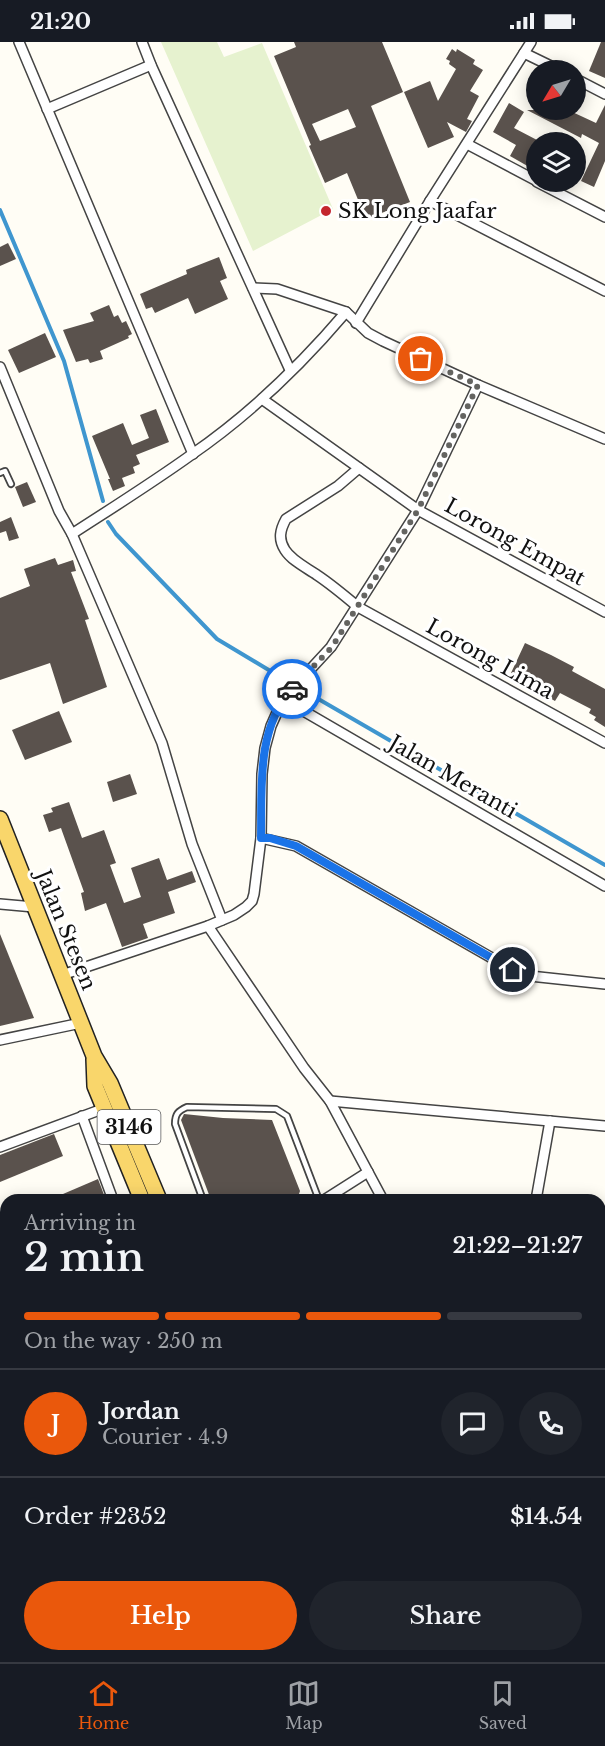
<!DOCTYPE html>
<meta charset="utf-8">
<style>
body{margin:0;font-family:"Libre Baskerville",serif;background:#20242c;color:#f1f3f6;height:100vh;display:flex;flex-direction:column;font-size:22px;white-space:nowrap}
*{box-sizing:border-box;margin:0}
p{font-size:20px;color:#9ea1a6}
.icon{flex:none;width:33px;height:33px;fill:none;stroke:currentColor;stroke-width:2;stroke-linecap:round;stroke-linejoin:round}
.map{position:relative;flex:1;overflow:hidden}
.details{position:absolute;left:0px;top:1152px;width:606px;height:468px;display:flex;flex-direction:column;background:#171b24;border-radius:18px 18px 0 0;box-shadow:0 3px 15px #0003}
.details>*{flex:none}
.needle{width:39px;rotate:232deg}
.tools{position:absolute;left:526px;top:18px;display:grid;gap:12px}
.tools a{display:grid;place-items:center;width:60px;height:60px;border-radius:50%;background:#171b24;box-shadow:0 3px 15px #0003;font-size:30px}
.pin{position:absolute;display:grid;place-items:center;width:51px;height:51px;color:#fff;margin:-26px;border:3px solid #fff;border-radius:50%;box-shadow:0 2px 6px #0007}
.courier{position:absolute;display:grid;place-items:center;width:60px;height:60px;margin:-30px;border:4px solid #1a73e8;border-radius:50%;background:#fff;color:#222;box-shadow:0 2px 8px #0007}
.overview em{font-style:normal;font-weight:600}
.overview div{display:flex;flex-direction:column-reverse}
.overview{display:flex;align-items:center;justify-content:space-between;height:102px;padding:0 24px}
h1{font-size:39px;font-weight:600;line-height:45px}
.bar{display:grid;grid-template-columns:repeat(4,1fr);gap:9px 6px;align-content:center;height:72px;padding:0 24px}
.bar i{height:8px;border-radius:4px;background:#363941}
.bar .selected{background:#ea580c}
.bar p{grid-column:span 4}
.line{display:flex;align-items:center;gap:15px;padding:0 24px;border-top:2px solid #363941}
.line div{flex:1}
.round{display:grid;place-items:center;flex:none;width:63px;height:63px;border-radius:32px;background:#20242c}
.cta{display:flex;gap:12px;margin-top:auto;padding:12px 24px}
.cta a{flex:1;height:69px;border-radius:36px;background:#ea580c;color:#fff;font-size:24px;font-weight:600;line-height:69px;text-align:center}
.cta a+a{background:#20242c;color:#f1f3f6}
.status{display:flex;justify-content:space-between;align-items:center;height:42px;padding:0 30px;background:#171b24;direction:ltr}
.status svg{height:16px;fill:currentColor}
.menu{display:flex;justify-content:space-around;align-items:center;height:84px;border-top:2px solid #363941;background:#171b24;font-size:16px;color:#9ea1a6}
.menu a{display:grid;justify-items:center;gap:3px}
.menu .selected{color:#ea580c}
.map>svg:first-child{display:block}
.pitch{fill:#e6f2cf}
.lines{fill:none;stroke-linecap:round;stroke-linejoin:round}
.stream{stroke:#3f96cf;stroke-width:4}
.building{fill:#5a524d;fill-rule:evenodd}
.lane-casing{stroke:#444;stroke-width:8}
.street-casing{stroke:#444;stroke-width:12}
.primary-casing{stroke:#222;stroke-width:18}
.lane{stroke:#fff;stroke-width:4.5}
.street{stroke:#fff;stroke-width:9}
.primary{stroke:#f9d66b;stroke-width:15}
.done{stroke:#646461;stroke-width:6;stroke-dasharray:0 10.8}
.route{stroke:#1a73e8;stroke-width:8}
.poi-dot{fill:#c4262e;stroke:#fff;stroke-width:2}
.labels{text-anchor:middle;stroke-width:6;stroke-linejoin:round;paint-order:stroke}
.shield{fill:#fff;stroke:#585858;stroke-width:1.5}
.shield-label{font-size:20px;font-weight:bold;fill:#111}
.poi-label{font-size:21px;fill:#111;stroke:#fff;text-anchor:start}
.street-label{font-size:21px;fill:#111;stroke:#fff}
</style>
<div class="status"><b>21:20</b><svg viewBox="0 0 49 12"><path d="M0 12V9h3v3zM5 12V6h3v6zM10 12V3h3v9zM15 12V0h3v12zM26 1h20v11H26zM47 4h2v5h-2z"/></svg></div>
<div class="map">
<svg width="605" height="1620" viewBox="0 0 605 1620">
<rect width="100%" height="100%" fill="#fffdf5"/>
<!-- pitch -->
<path class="pitch" d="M161,0H217L224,15L262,1L333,167L253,209Z"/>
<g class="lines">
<!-- stream -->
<g class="stream">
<path d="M0,168L64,319L103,459"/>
<path d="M108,480L116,492L217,597L287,639"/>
<path d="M308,651L605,823"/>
</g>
</g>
<!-- building -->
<g class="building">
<path d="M294,0H382L403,50L371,64L410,160L366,177L347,131L325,141L309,104L311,103L274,14L296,5ZM348,67L356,85L320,99L312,82Z"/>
<path d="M601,0H605V36L589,29Z"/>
<path d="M452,7L456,10L457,7L475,18L473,22L483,28L470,49L479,54L468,75L467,77L472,79L466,90L447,80L454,95L428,106L404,50L430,39L438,59L456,27L449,22L450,19L446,17Z"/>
<path d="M509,61L524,70L514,86L537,98V115L531,126L510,114L516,103L493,90Z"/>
<path d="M605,63V119L594,145L581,139L599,101L582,92L581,96L527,68H568L596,81Z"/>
<path d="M8,201L16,217L0,224V205Z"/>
<path d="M219,215L227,236L220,239L228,257L195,272L188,256L155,271L152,265L146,267L140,252L187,232L186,228Z"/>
<path d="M109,263L114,275L118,273L122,281L126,279L132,292L128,294L129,296L100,309L103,317L90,321L88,317L76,320L63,288L94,279L90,271Z"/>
<path d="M45,291L56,315L19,331L8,308Z"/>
<path d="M156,367L169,400L136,413L140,422L133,425L135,431L122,436L125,444L113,449L108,437H110L92,394L123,381L132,403L149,396L140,373Z"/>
<path d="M27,440L36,460L23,465L15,445Z"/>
<path d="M11,475L19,496L9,499L6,489L0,491V480Z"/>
<path d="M55,516L58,523L73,518L76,529L71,530L89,577L85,578L107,645L63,662L50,621L0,638V556L30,544L24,527Z"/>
<path d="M525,601L551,613L574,625L572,629L605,647V685L594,678L596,675L589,671L591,667L560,651L555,659L534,647L536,643L511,631Z"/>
<path d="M59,669L72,700L25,718L12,688Z"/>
<path d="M130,732L137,752L113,760L107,740Z"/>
<path d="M69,760L82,796L104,788L116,821L110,823L124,861L141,855L131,826L159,816L167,838L192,829L196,840L168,850L175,871L143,882L148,896L122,905L106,861L85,869L81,851L84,850L62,789L61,786L49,790L43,773L53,770L51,766Z"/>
<path d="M0,892L34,976L0,984Z"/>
<path d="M184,1072L223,1076L272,1078L300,1149L297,1158H211L181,1078Z"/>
<path d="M54,1092L63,1114L0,1140V1113Z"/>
<path d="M98,1137L106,1158H49Z"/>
</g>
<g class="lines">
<defs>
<g id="lane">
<path d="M0,431L5,429L11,442"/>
<path d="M203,1158L175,1082C175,1072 178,1069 187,1065L276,1067L287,1074L319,1158"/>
<path d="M108,1614L109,1620"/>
<path d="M598,1614L602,1620"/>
</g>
<g id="street">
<path d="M19,0L193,412"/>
<path d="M142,0L151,23L290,328"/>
<path d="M524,11L559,28"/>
<path d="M576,37L605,52"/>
<path d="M47,67L151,23"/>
<path d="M467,102L537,139"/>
<path d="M537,140L605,175"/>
<path d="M430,159L605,249"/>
<path d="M253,246L277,247L346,270L368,291L383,299L478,343L605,397"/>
<path d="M356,281L430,159L531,0"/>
<path d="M0,325L59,469L72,492L162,701L192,802L222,878"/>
<path d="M262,357L418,468L605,570"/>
<path d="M359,426L338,444L286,477C280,488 278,497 285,508C292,519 307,526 317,533C332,543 345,554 358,565L605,701"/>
<path d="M72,492C112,466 152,441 191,413C249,373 301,323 346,270"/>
<path d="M283,657L605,844"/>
<path d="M261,796L296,804L513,928L530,934L605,942"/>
<path d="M0,862L34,865"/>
<path d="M208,884L304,1026L330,1059L383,1158"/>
<path d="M62,933L208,884L234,873L246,865L252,859L254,852L261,796L262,732L265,706L271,684L283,657L331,605L418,468L478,343"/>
<path d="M0,998L81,981"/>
<path d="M330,1059L605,1084"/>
<path d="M82,1074L113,1158"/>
<path d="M0,1105L105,1066"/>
<path d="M324,1158L368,1130"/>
<path d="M536,1158L550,1079"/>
<path d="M0,1290L6,1287"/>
<path d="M0,1328L6,1325"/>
<path d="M0,1358L6,1369"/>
<path d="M600,1380L605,1381"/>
<path d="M600,1415L605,1405"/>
<path d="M0,1520L6,1530"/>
<path d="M600,1545L605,1547"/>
<path d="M0,1584L6,1583"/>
<path d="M419,1614L422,1620"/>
</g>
<g id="primary">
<path d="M0,777L94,1014L110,1041L159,1158"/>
<path d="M94,1017L95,1044L142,1158"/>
<path d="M326,1620L327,1614"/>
<path d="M345,1620L346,1614"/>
</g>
</defs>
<!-- lane casing -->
<use href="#lane" class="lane-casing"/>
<!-- street casing -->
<use href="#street" class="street-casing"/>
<!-- primary casing -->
<use href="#primary" class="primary-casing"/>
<!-- lane -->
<use href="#lane" class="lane"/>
<!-- street -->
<use href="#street" class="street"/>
<!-- primary -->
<use href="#primary" class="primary"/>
</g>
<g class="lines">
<!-- done -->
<path class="done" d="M292,647L332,605L418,468L478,343L421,317"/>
<!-- route -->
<path class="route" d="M292,647C256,687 262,746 261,796H270L296,804L513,928"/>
</g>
<!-- markers -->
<circle class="poi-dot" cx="326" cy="169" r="6"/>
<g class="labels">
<!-- shield labels -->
<rect class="shield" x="97.5" y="1068" width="63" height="34" rx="4.5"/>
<g class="shield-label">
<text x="129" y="1092">3146</text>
</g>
<!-- poi labels -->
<g class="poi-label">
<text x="338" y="176">SK Long Jaafar</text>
</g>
<!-- street labels -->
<g class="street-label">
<text transform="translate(515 500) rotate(29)" y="7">Lorong Empat</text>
<text transform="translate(490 617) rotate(29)" y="7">Lorong Lima</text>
<text transform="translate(453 735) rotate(30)" y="7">Jalan Meranti</text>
<text transform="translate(66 888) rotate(68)" y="7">Jalan Stesen</text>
</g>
</g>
</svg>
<div class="tools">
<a><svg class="needle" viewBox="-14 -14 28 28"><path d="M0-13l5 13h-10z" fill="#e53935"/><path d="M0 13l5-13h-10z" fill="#9ea1a6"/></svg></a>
<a><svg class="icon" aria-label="layers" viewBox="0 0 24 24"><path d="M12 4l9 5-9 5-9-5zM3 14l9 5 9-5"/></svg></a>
</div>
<div class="pin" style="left:421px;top:317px;background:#ea580c"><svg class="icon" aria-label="bag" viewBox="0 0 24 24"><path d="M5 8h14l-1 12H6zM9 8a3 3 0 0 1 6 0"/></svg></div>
<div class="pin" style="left:513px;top:928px;background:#1f2937"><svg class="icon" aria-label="home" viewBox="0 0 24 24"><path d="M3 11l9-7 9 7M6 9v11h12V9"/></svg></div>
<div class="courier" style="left:292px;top:647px"><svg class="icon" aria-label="car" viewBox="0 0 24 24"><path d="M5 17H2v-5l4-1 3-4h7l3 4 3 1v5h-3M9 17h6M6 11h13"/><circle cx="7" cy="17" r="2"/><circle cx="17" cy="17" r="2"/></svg></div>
<section class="details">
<div class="overview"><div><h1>2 min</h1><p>Arriving in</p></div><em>21:22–21:27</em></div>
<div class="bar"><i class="selected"></i><i class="selected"></i><i class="selected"></i><i></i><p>On the way · 250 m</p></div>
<div class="line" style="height:108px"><b class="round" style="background:#ea580c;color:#fff">J</b><div><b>Jordan</b><p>Courier · 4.9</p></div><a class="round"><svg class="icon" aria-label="chat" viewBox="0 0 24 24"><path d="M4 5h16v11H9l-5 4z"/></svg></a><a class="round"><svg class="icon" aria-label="phone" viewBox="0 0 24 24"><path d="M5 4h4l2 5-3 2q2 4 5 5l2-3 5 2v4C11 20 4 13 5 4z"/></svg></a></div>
<div class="line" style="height:78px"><div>Order #2352</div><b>$14.54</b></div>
<div class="cta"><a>Help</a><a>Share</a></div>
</section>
</div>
<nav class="menu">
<a class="selected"><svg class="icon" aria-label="home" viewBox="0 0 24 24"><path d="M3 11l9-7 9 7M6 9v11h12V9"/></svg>Home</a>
<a><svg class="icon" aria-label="map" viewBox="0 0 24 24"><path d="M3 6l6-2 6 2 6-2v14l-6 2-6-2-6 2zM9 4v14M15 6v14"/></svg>Map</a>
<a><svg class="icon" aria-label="saved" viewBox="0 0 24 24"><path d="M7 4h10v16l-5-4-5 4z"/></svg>Saved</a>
</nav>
